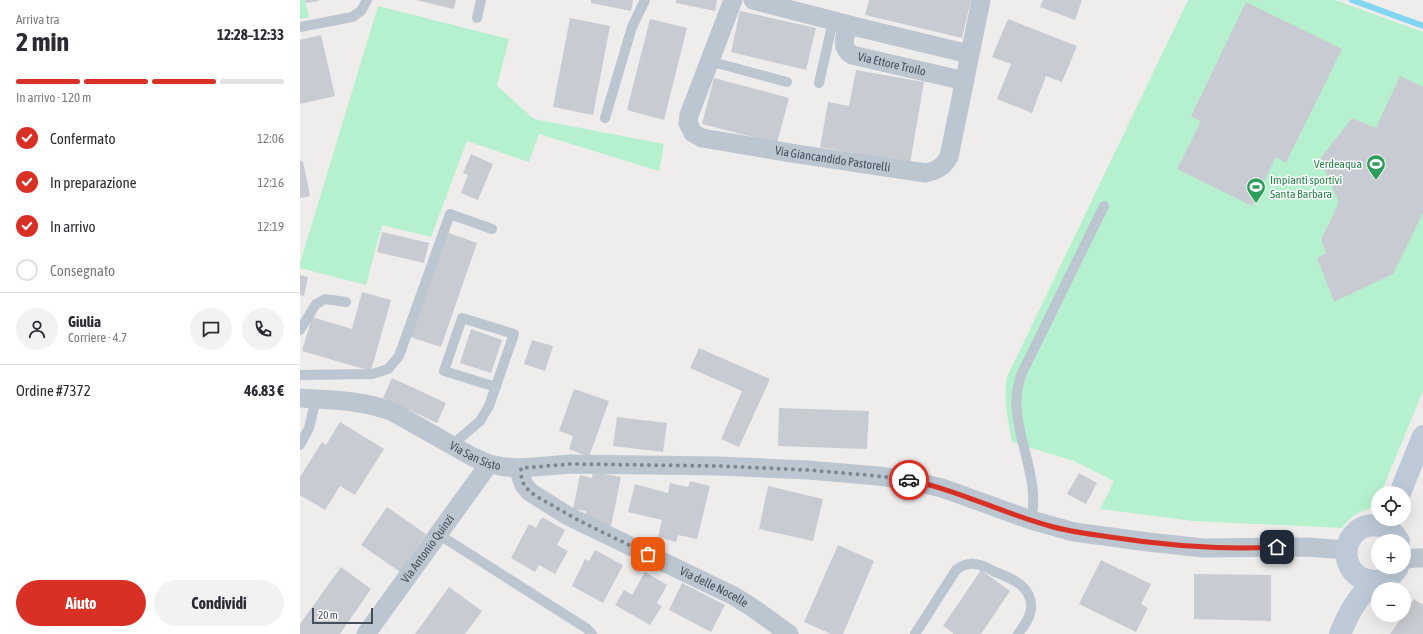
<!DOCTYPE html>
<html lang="it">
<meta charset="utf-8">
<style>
body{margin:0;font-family:"Asap Condensed",sans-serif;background:#f2f2f3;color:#2b2b33;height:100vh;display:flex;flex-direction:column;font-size:15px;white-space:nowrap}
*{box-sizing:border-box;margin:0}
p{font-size:13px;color:#7c7c81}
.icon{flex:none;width:22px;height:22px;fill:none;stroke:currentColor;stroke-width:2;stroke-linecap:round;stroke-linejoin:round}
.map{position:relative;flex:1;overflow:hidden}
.side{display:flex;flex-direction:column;background:#fff;width:300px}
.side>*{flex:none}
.tools{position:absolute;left:1071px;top:486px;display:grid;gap:8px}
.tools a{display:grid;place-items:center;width:40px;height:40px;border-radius:50%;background:#fff;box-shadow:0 4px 16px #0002;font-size:20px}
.scale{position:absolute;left:12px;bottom:10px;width:61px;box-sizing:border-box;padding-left:4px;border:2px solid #444f5b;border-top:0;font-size:11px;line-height:14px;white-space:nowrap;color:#444f5b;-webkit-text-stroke:3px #fff;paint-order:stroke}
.pin{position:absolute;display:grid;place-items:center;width:34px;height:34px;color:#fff;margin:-17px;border-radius:8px;box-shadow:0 2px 6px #0006}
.courier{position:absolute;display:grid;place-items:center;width:40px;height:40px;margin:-20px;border:3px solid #d93025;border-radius:50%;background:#fff;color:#222;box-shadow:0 1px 5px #0007}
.head em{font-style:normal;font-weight:700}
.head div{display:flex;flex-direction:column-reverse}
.head{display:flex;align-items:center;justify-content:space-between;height:68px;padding:0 16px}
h1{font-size:26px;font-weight:700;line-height:30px}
.bar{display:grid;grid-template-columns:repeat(4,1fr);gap:6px 4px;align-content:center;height:48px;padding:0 16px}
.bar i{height:5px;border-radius:3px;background:#e1e1e2}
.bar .on{background:#d93025}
.bar p{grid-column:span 4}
.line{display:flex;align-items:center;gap:10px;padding:0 16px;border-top:1px solid #e1e1e2}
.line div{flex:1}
.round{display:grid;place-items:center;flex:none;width:42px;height:42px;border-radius:21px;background:#f2f2f3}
ol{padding:0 16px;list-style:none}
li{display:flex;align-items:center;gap:12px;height:44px}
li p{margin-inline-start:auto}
li .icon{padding:4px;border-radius:50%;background:#d93025;color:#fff;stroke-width:4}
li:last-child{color:#7c7c81}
li i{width:22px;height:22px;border:2px solid #e1e1e2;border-radius:50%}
.primary-button{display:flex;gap:8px;margin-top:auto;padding:8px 16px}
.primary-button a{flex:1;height:46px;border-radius:24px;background:#d93025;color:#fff;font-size:16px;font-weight:700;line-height:46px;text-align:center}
.primary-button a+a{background:#f2f2f3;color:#2b2b33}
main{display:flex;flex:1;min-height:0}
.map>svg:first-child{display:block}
.green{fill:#b6f1cf}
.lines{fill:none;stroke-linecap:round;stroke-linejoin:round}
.stream{stroke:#81d5f1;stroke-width:6}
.building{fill:#c9cbd2}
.lane{stroke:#bcc6d0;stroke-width:10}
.street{stroke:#bcc6d0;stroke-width:19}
.secondary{stroke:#bdc9d7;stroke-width:22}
.done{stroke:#80868e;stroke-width:4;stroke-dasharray:0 7.2}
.route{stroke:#d93025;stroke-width:5}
.labels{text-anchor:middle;stroke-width:3;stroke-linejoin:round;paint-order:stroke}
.street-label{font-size:12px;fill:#444f5b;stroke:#fff}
.leisure-label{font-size:12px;fill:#27864d;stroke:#fff;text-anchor:end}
</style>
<main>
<section class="side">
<div class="head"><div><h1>2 min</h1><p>Arriva tra</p></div><em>12:28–12:33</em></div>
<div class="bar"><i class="on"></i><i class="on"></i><i class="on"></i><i></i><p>In arrivo · 120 m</p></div>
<ol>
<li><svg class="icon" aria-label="check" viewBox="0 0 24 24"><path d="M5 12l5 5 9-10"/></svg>Confermato<p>12:06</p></li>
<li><svg class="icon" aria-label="check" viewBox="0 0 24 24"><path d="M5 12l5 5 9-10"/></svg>In preparazione<p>12:16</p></li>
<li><svg class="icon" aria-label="check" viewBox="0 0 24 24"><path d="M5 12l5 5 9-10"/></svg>In arrivo<p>12:19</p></li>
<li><i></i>Consegnato</li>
</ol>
<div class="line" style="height:72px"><a class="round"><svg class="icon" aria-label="person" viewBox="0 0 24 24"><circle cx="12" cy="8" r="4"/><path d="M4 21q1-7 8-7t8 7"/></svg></a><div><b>Giulia</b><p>Corriere · 4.7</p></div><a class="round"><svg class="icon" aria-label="chat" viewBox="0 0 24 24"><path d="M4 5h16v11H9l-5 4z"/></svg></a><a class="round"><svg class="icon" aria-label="phone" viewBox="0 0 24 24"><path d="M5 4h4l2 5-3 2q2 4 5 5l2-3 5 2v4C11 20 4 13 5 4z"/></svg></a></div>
<div class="line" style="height:52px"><div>Ordine #7372</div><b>46.83 €</b></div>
<div class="primary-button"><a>Aiuto</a><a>Condividi</a></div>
</section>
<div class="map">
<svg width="1123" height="634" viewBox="0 0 1123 634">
<rect width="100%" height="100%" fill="#efecec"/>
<!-- green -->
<g class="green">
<path d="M0,0H5L9,17L0,19Z"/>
<path d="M888,0H1035L1123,32V391L1081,493H1078C1078,509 1067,508 1056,514C1050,518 1046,523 1042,528L893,521L800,509L814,481L774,461L712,442C708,420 703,399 707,377Z"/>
<path d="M78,6L209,39L197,86L234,119L364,144L359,171L239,134L229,162L167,141L131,237L82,225L66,285L0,268V263Z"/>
</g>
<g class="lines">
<!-- stream -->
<path class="stream" d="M1052,0L1123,26"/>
</g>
<!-- building -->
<g class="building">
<path d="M5,0H19V1L6,3Z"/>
<path d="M116,0H156L154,9Z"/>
<path d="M291,0H333L331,11L291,3Z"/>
<path d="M376,0H417L415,11L376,3Z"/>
<path d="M569,0H671L662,38L565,15Z"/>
<path d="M743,0H782L775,20L740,7Z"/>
<path d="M946,2L1042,49L986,163L976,157L952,206L877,169L901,121L891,116Z"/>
<path d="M440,11L516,28L506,70L431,52Z"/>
<path d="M270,18L310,26L293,115L253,107Z"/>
<path d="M350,19L387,28L364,120L327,110Z"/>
<path d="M708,19L777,46L762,82L746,76L732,113L697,99L711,64L692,57Z"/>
<path d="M21,35L35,96L0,104V40Z"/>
<path d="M556,70L624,82L610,163L520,147L528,102L549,106Z"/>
<path d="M1100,76L1123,87V213L1093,274L1034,302L1017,258L1026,253L1021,240L1039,202L1020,159L1052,118L1076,128Z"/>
<path d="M414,78L489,98L477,143L402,124Z"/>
<path d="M171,154L193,164L178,200L161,193L168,175L163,173Z"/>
<path d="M0,161H3L10,196L0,198Z"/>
<path d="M82,232L129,243L124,263L77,252Z"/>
<path d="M146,232L177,243L141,347L110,337Z"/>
<path d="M0,275L8,277L4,296L0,295Z"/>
<path d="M62,292L91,300L71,371L2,351L12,317L52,329Z"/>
<path d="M171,329L202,340L191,373L160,363Z"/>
<path d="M232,340L253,346L245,371L224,364Z"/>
<path d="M399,348L470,379L439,447L421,439L442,391L390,368Z"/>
<path d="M92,378L146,403L137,423L83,398Z"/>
<path d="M274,389L309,401L289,457L269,449L273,436L259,431Z"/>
<path d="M479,408L569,411L567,449L478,446Z"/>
<path d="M317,417L367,423L363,452L313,446Z"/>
<path d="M40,422L84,449L55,495L40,486L25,510L0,495V477L22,442L26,445Z"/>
<path d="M293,472L321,477L311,526L284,520L286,511L273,509L280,475L292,478Z"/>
<path d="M779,473L797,483L786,504L767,494Z"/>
<path d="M390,481L410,486L397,539L378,535L376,542L358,537L362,520L328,512L335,484L368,493L370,483L388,487Z"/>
<path d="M468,486L523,499L513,541L459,529Z"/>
<path d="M87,507L126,534L100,572L61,545Z"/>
<path d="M242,517L265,530L257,545L268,551L255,574L239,565L235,572L211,558L229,524L236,528Z"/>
<path d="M538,545L574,561L543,634H531L504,622Z"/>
<path d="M295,550L323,565L303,603L272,586L285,559L289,561Z"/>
<path d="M801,560L851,584L841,604L848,608L836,632L779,604Z"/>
<path d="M41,567L71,589L40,634H0V624Z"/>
<path d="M681,570L710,591L681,634H653V633L643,626Z"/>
<path d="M345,572L367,585L357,603L362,606L350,625L315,605L324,590L332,595Z"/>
<path d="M894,574L971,575V621L894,619Z"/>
<path d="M382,583L425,605L411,632L369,610Z"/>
<path d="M149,587L182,611L165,634H115Z"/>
<path d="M1114,599L1123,605V634H1090Z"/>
</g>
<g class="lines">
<!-- lane -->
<g class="lane">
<path d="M177,18L181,0"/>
<path d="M0,27L52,17L61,11L67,0"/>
<path d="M409,61L487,82"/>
<path d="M519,83L533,21"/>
<path d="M305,118L332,27L345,0"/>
<path d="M0,330L16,304L25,299L46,302"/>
<path d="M0,375L72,374L88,369L99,356L150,214L192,229"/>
<path d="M0,445L9,428L16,399"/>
<path d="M152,445L180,421L189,406L214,334L162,318L144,371L196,387"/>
<path d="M731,520C743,470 702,421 722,373L804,206"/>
<path d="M138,534L286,628L292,634"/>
<path d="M615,634L656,570C660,567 664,564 670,564C678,563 686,567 693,571C711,578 733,586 731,609C730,619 723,627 718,634"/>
</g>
<!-- street -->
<g class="street">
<path id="s1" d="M433,0L389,115L388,123L393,133L402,138L497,154L626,173C637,171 644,166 649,157L681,0"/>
<path d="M453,0L561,28L669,54"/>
<path id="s2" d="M548,25C545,37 540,47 552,55L665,81"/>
<path id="s3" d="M0,398C33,400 62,400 93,412L171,456L189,464L205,467L221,468L271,464L419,466L508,470L578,476L608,480L642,488L731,520L774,532L848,542L904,548L1007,547L1046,550"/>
<path id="s4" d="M221,468V477L224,485L230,492L268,516L434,596L453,608L489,634"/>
<path d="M1104,560L1114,558H1123"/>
<path id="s5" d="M66,634L189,464"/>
</g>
<!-- secondary -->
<g class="secondary">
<path d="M1100,493L1123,436"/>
<path d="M1098,567C1093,576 1083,582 1073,581C1033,577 1041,519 1080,526C1089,528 1095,534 1099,541"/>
<path d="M1040,634C1050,610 1056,599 1075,581"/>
</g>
</g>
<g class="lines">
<!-- done -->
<path class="done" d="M348,554C315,538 281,523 250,504C241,499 231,494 225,486C221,480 221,475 221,468L271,464L419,466L508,470L578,476L609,480"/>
<!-- route -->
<path class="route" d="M609,480C658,490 702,513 750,526C770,532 790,534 810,537C868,546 919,550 977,547"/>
</g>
<!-- icons -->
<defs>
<symbol id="stadium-pin" viewBox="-11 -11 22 30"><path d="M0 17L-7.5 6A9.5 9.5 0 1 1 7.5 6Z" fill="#2e9e5b" stroke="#fff"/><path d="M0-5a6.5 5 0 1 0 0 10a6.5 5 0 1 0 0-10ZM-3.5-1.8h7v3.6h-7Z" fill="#fff"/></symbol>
</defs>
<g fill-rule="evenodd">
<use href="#stadium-pin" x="1065" y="153" width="22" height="30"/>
<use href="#stadium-pin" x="945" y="176" width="22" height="30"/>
</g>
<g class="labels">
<!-- street labels -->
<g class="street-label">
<text dy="4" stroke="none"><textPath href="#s2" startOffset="74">Via Ettore Troilo</textPath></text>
<text dy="4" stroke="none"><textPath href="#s1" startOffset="285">Via Giancandido Pastorelli</textPath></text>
<text dy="4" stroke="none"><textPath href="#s3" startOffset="188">Via San Sisto</textPath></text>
<text dy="4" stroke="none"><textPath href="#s5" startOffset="105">Via Antonio Quinzi</textPath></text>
<text dy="4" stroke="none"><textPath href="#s4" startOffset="234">Via delle Nocelle</textPath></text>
</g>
<!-- leisure labels -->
<g class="leisure-label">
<text x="1062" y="168">Verdeaqua</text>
<text x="970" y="184" text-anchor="start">Impianti sportivi<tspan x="970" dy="14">Santa Barbara</tspan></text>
</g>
</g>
</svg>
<div class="tools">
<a><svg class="icon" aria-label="locate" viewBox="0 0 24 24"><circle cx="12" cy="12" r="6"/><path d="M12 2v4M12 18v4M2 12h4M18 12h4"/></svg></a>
<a>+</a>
<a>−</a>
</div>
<div class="scale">20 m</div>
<div class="pin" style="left:348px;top:554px;background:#ea580c"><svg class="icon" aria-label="bag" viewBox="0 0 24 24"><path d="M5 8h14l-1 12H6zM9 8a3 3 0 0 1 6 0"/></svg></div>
<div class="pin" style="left:977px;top:547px;background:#1f2937"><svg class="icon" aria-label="home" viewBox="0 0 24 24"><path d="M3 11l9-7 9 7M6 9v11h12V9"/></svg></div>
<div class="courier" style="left:609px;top:480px"><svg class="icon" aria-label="car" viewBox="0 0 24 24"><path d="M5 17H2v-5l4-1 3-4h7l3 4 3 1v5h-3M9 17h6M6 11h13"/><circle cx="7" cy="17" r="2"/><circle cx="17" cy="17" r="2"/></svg></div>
</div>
</main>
